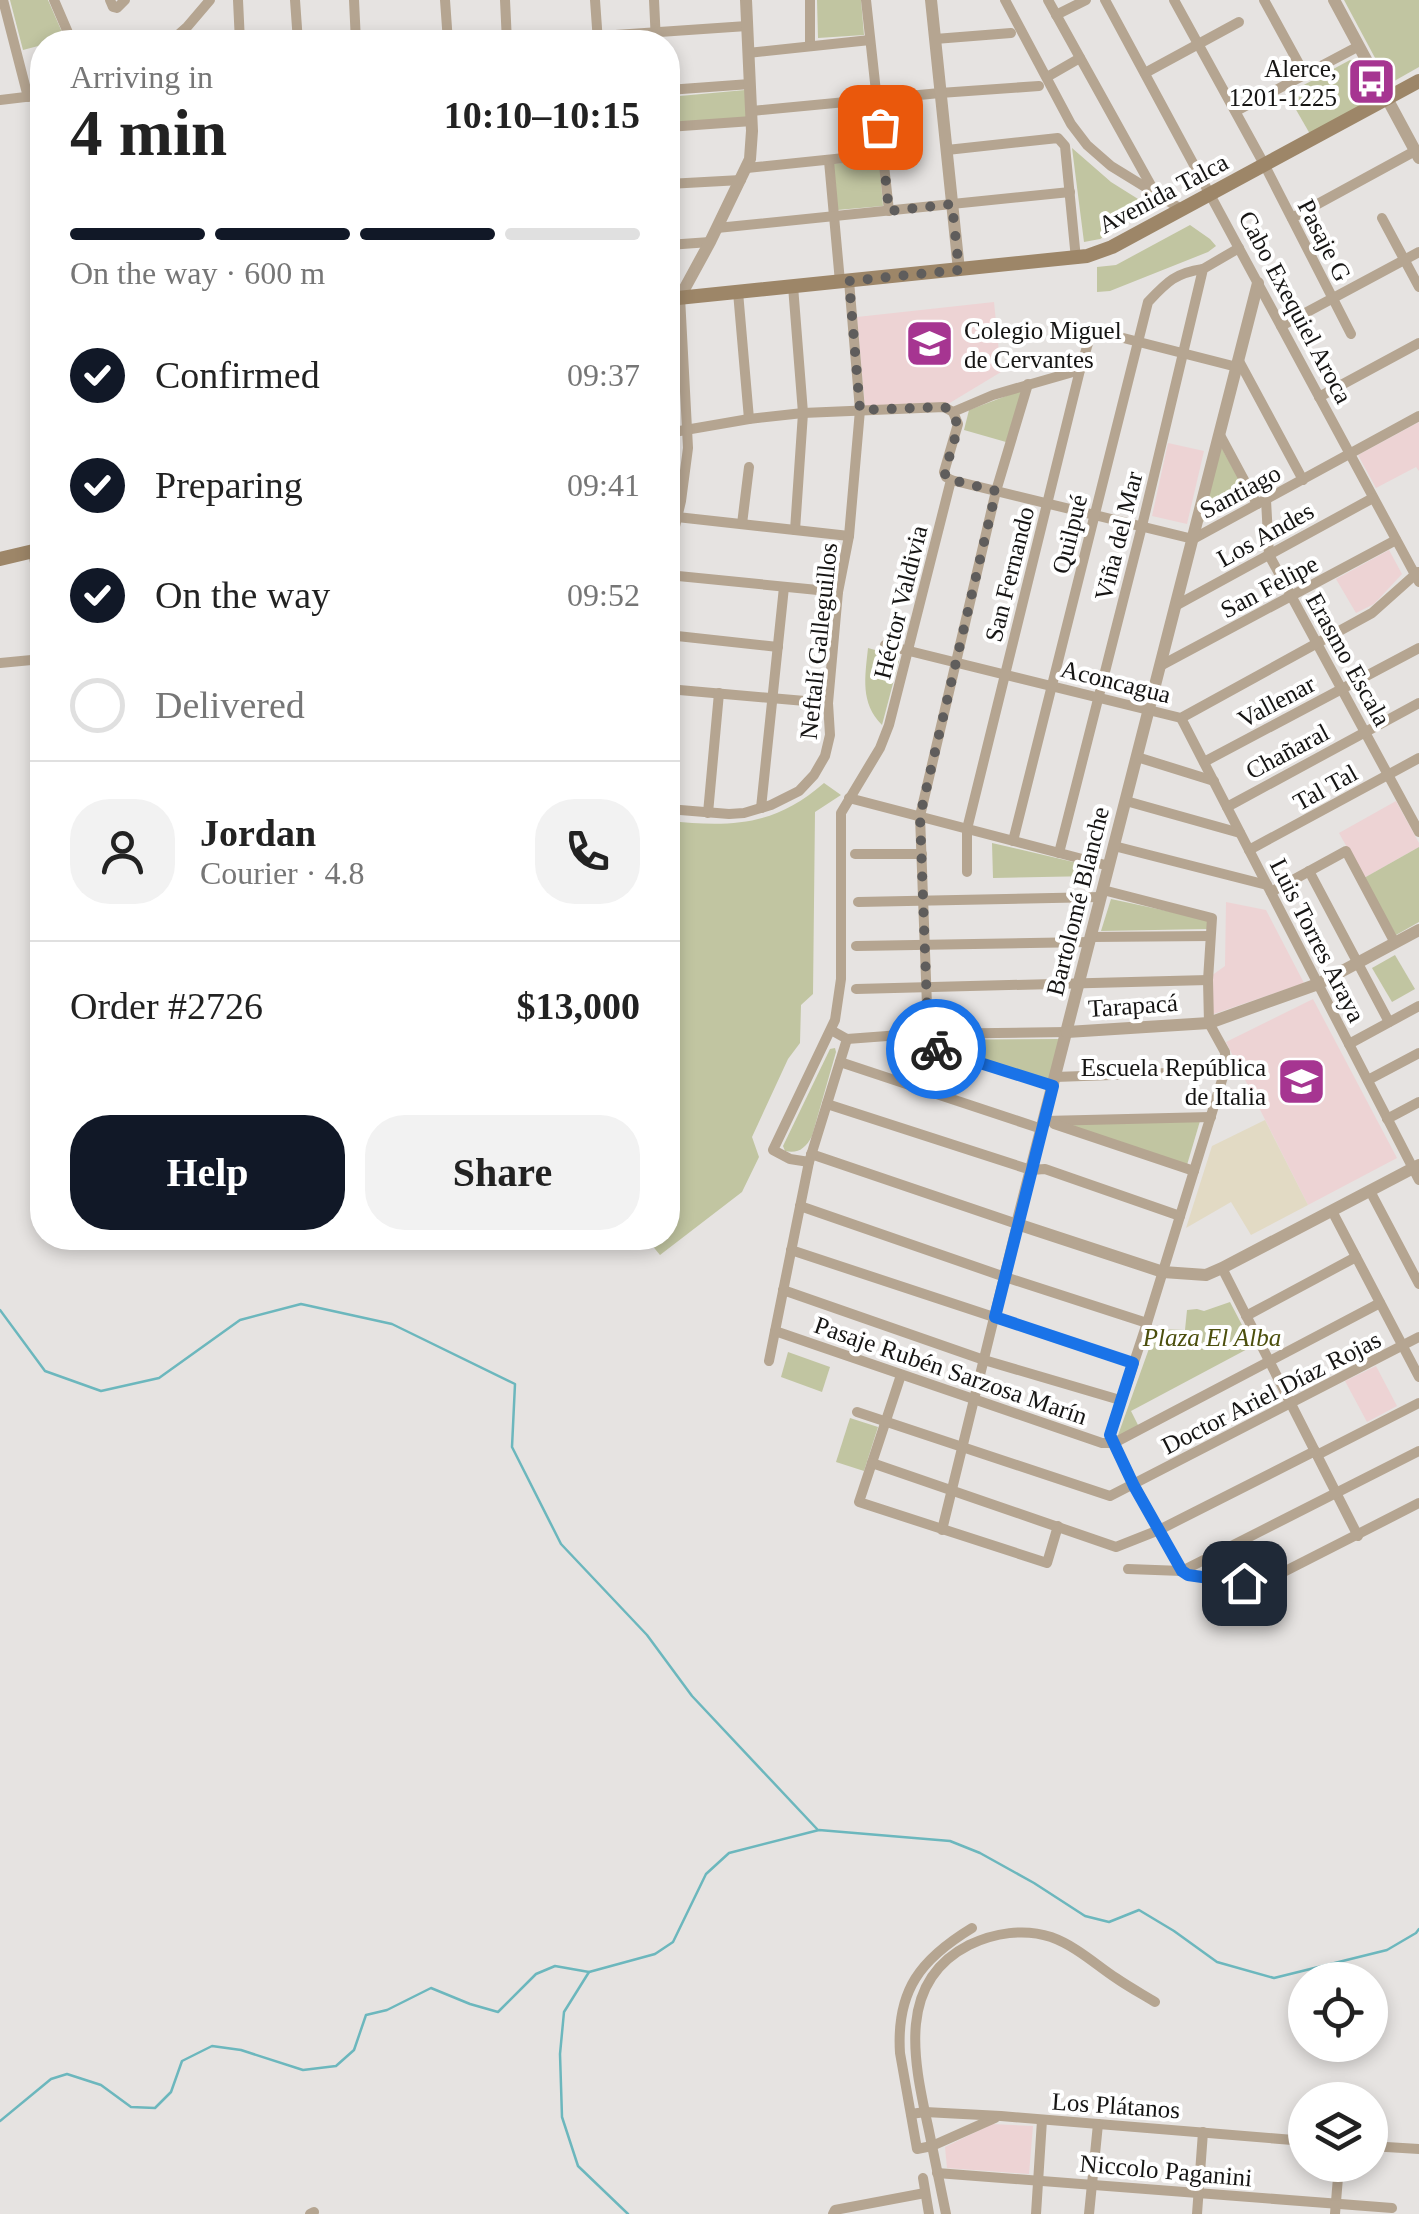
<!DOCTYPE html>
<meta charset="utf-8">
<style>
body{margin:0;font-family:"Times New Roman",serif;background:#f2f2f2;color:#222;height:100vh;display:flex;flex-direction:column;font-size:38px;white-space:nowrap}
*{box-sizing:border-box;margin:0}
p{font-size:32px;color:#767676}
.icon{flex:none;width:55px;height:55px;fill:none;stroke:currentColor;stroke-width:2;stroke-linecap:round;stroke-linejoin:round}
.map{position:relative;flex:1;overflow:hidden}
.drawer{position:absolute;left:30px;top:30px;width:650px;height:1220px;display:flex;flex-direction:column;background:#fff;border-radius:40px;box-shadow:0 5px 15px #0003}
.drawer>*{flex:none}
.controls{position:absolute;left:1288px;top:1962px;display:grid;gap:20px}
.controls a{display:grid;place-items:center;width:100px;height:100px;border-radius:50%;background:#fff;box-shadow:0 5px 15px #0003;font-size:50px}
.pin{position:absolute;display:grid;place-items:center;width:85px;height:85px;color:#fff;margin:-42px;border-radius:20px;box-shadow:0 5px 15px #0006}
.courier{position:absolute;display:grid;place-items:center;width:100px;height:100px;margin:-50px;border:8px solid #1a73e8;border-radius:50%;background:#fff;color:#222;box-shadow:0 2px 12px #0007}
.summary em{font-style:normal;font-weight:700}
.summary div{display:flex;flex-direction:column-reverse}
.summary{display:flex;align-items:center;justify-content:space-between;height:170px;padding:0 40px}
h1{font-size:65px;font-weight:700;line-height:75px}
.bar{display:grid;grid-template-columns:repeat(4,1fr);gap:15px 10px;align-content:center;height:120px;padding:0 40px}
.bar i{height:12px;border-radius:8px;background:#e0e0e0}
.bar .current{background:#111827}
.bar p{grid-column:span 4}
.line{display:flex;align-items:center;gap:25px;padding:0 40px;border-top:2px solid #e0e0e0}
.line div{flex:1}
.round{display:grid;place-items:center;flex:none;width:105px;height:105px;border-radius:40px;background:#f2f2f2}
ol{padding:0 40px;list-style:none}
li{display:flex;align-items:center;gap:30px;height:110px}
li p{margin-inline-start:auto}
li .icon{padding:10px;border-radius:50%;background:#111827;color:#fff;stroke-width:4}
li:last-child{color:#767676}
li i{width:55px;height:55px;border:5px solid #e0e0e0;border-radius:50%}
.button{display:flex;gap:20px;margin-top:auto;padding:20px 40px}
.button a{flex:1;height:115px;border-radius:40px;background:#111827;color:#fff;font-size:40px;font-weight:700;line-height:115px;text-align:center}
.button a+a{background:#f2f2f2;color:#222}
.map>svg:first-child{display:block}
.education{fill:#edd3d4}
.medical{fill:#e2dac4}
.green{fill:#c1c5a1}
.lines{fill:none;stroke-linecap:round;stroke-linejoin:round}
.stream{stroke:#6cb7bd;stroke-width:2.5}
.minor{stroke:#b5a591;stroke-width:10}
.tertiary{stroke:#b5a591;stroke-width:12}
.secondary{stroke:#9d8668;stroke-width:14}
.done{stroke:#5f5d5c;stroke-width:10;stroke-dasharray:0 18}
.route{stroke:#1a73e8;stroke-width:12}
.labels{text-anchor:middle;stroke-width:8;stroke-linejoin:round;paint-order:stroke}
.poi-label{font-size:25px;fill:#161514;stroke:#fff;text-anchor:end}
.street-label{font-size:25px;fill:#161514;stroke:#fff}
.park-label{font-size:25px;font-style:italic;fill:#4c4f0d;stroke:#fff}
</style>
<div class="map">
<svg width="1419" height="2214" viewBox="0 0 1419 2214">
<rect width="100%" height="100%" fill="#e6e3e1"/>
<!-- education -->
<g class="education">
<path d="M994,302L1001,372L948,404L865,407L857,317Z"/>
<path d="M1419,422V471L1416,467L1376,488L1358,455Z"/>
<path d="M1168,443L1204,451L1187,524L1152,516Z"/>
<path d="M1389,550L1402,574L1374,604L1356,613L1336,579Z"/>
<path d="M1396,801L1419,843V847L1364,878L1339,833Z"/>
<path d="M1226,902L1266,910L1304,983L1211,1015V976L1225,966Z"/>
<path d="M1313,999L1397,1158L1308,1205L1226,1042Z"/>
<path d="M1376,1366L1397,1406L1367,1422L1345,1381Z"/>
<path d="M992,2124L1033,2126L1029,2174L947,2168L945,2147Z"/>
</g>
<!-- medical -->
<path class="medical" d="M1265,1120L1308,1205L1251,1235L1231,1202L1186,1228L1212,1146Z"/>
<!-- green -->
<g class="green">
<path d="M10,0H48L65,39L42,42V45L23,50Z"/>
<path d="M817,0H861L864,35L818,38Z"/>
<path d="M1344,0H1419V67L1389,84Z"/>
<path d="M1350,60L1359,62L1376,91L1374,99L1310,134L1287,94Z"/>
<path d="M745,90L747,117L671,123L669,97Z"/>
<path d="M1072,148L1111,182L1154,209L1100,239L1084,242Z"/>
<path d="M879,159L883,206L837,210L833,164Z"/>
<path d="M1190,225L1210,239L1216,246L1208,252L1110,291L1097,292V267L1116,265Z"/>
<path d="M1022,390L1006,442L964,430L969,410Z"/>
<path d="M1221,447L1248,495L1199,524Z"/>
<path d="M868,648L900,657L882,725C860,703 865,677 868,648Z"/>
<path d="M824,783L841,795L815,812L813,994L801,1005L800,1043L788,1059L752,1137L759,1157L742,1192L660,1255L646,1238H668V821C730,827 774,827 824,783Z"/>
<path d="M992,843L1099,868L1094,876L993,878Z"/>
<path d="M1419,847V922L1396,935L1364,878Z"/>
<path d="M1111,899L1209,920L1208,929L1101,931Z"/>
<path d="M1395,955L1415,989L1392,1002L1372,968Z"/>
<path d="M1060,1039L1050,1080L930,1043L926,1040Z"/>
<path d="M835,1048L836,1052L812,1136C806,1148 798,1154 785,1151L783,1146L830,1049Z"/>
<path d="M1200,1121L1187,1165L1059,1124Z"/>
<path d="M1230,1302L1253,1346L1131,1411L1139,1427L1117,1438L1156,1329L1185,1330L1187,1310L1197,1309L1204,1311Z"/>
<path d="M788,1352L830,1367L822,1392L781,1377Z"/>
<path d="M850,1418L878,1427L864,1471L836,1462Z"/>
</g>
<g class="lines">
<!-- stream -->
<g class="stream">
<path d="M0,1310L45,1371L101,1391L159,1378L240,1320L301,1304L392,1324L515,1384L512,1447L561,1544L647,1635L692,1696L817,1829"/>
<path d="M589,1972L564,2012L560,2054L562,2117L578,2166L628,2214"/>
<path d="M0,2121L51,2079L67,2074L101,2085L131,2107L155,2108L171,2092L182,2061L212,2046L241,2050L303,2070L336,2066L354,2050L366,2015L387,2010L431,1988L470,2004L498,2012L536,1974L555,1966L589,1972L655,1954L673,1942L706,1874L729,1853L819,1830L950,1841L980,1853L1034,1883L1085,1916L1109,1922L1139,1910L1174,1931L1217,1962L1274,1978L1387,1950L1416,1933L1419,1929"/>
</g>
<!-- minor -->
<g class="minor">
<path d="M3,0L28,97"/>
<path d="M54,0L72,42"/>
<path d="M110,0L113,7L117,8L125,0"/>
<path d="M238,0L240,42"/>
<path d="M295,0L298,42"/>
<path d="M354,0L356,42"/>
<path d="M445,0L448,42"/>
<path d="M505,0L507,42"/>
<path d="M595,0L598,42"/>
<path d="M654,0L656,42"/>
<path d="M810,0V46"/>
<path d="M866,0L889,211"/>
<path d="M1005,0L1071,124L1087,145L1111,166L1181,209"/>
<path d="M1048,0L1154,191"/>
<path d="M1105,0L1419,582"/>
<path d="M1174,0L1264,164L1351,334"/>
<path d="M1264,0L1305,75"/>
<path d="M1056,15L1086,0"/>
<path d="M935,39L1011,33"/>
<path d="M170,42L187,27L210,0"/>
<path d="M513,42L747,26"/>
<path d="M748,53L870,40"/>
<path d="M1145,73L1239,22"/>
<path d="M1047,77L1080,58"/>
<path d="M668,90L750,84"/>
<path d="M0,100L42,95"/>
<path d="M752,111L940,93L1039,86"/>
<path d="M1236,111L1359,46"/>
<path d="M668,127L752,121"/>
<path d="M947,150L1058,138L1065,146L1076,259"/>
<path d="M829,161L840,282"/>
<path d="M747,168L883,154"/>
<path d="M668,184L741,180"/>
<path d="M1292,218L1415,151"/>
<path d="M1382,218L1419,287"/>
<path d="M717,228L1070,192"/>
<path d="M668,245L710,242"/>
<path d="M793,286L803,413L795,530"/>
<path d="M738,292L749,419"/>
<path d="M1281,326L1419,252"/>
<path d="M1239,361L1303,480"/>
<path d="M1319,397L1419,343"/>
<path d="M668,433L749,419L803,413L944,407L953,412L993,395L1080,370"/>
<path d="M1220,435L1257,504"/>
<path d="M951,480L1193,539L1419,416"/>
<path d="M1266,500L1269,555L1419,832"/>
<path d="M668,516L849,536"/>
<path d="M742,524L749,467"/>
<path d="M33,551L42,604"/>
<path d="M668,556L681,501L688,448L680,297"/>
<path d="M668,575L838,592"/>
<path d="M1175,606L1373,498"/>
<path d="M668,635L778,647"/>
<path d="M885,645L1181,718L1372,613L1418,572"/>
<path d="M36,660L42,677"/>
<path d="M0,663L42,659"/>
<path d="M1160,666L1396,540"/>
<path d="M668,689L828,703"/>
<path d="M1181,718L1419,1180"/>
<path d="M1137,757L1214,781"/>
<path d="M1204,762L1419,648"/>
<path d="M849,798L1109,866"/>
<path d="M1126,801L1240,833"/>
<path d="M1227,807L1419,703"/>
<path d="M761,808L784,587"/>
<path d="M668,809L729,814L744,813L771,805L799,791L814,775L825,756L830,735L828,703L838,592L849,536L860,410L849,281"/>
<path d="M708,813L719,693"/>
<path d="M1013,841L1148,302C1167,282 1175,273 1203,269"/>
<path d="M1114,846L1267,885"/>
<path d="M1249,850L1419,758"/>
<path d="M1059,853L1142,526L1203,269L1239,248"/>
<path d="M855,854H922"/>
<path d="M1309,871L1389,1022"/>
<path d="M967,872V829L1080,370L1092,330L1237,367"/>
<path d="M1103,890L1212,918L1208,980L1209,1023L1225,1052L1226,1067L1147,1323L1110,1435L1134,1485L1182,1571"/>
<path d="M1271,892L1346,851L1395,943"/>
<path d="M858,902L1101,897"/>
<path d="M1091,937L1210,936"/>
<path d="M856,946L1090,942"/>
<path d="M856,989L1208,980"/>
<path d="M831,1030L847,1039L914,1034L1067,1032"/>
<path d="M928,1033L920,816L996,491L1028,384"/>
<path d="M914,1034L925,1045L1053,1086"/>
<path d="M1349,1044L1419,1006"/>
<path d="M840,1062L1042,1129"/>
<path d="M1055,1077L1225,1071"/>
<path d="M1368,1080L1419,1053"/>
<path d="M827,1104L1031,1170L1045,1169L1180,1216"/>
<path d="M1387,1119L1419,1102"/>
<path d="M1044,1121L1211,1117"/>
<path d="M1054,1124L1194,1171"/>
<path d="M811,1154L1017,1224L942,1530"/>
<path d="M809,1162L790,1159L773,1150L835,1020L841,979V813L880,748L889,725L951,480L946,477L944,472L958,424L953,412"/>
<path d="M1370,1191L1419,1284"/>
<path d="M800,1206L1005,1277L1147,1323"/>
<path d="M1332,1211L1419,1377"/>
<path d="M791,1250L1133,1363"/>
<path d="M1222,1268L1358,1536"/>
<path d="M783,1290L984,1360L1120,1400"/>
<path d="M1246,1316L1356,1257"/>
<path d="M775,1331L1102,1443H1114L1380,1303"/>
<path d="M769,1361L809,1162L847,1039"/>
<path d="M901,1375L859,1502L1047,1563L1058,1526"/>
<path d="M857,1412L1110,1496L1419,1337"/>
<path d="M1317,1455L1419,1403"/>
<path d="M872,1463L1116,1547L1159,1530L1315,1451"/>
<path d="M1128,1569L1182,1571L1188,1575L1244,1583L1264,1582L1419,1503"/>
<path d="M1182,1571L1419,1451"/>
<path d="M972,1928C921,1959 896,1990 900,2053L917,2149L932,2146L995,2118"/>
<path d="M911,2114L925,2112L1001,2116L1305,2141"/>
<path d="M1370,2146L1419,2149"/>
<path d="M937,2173L1392,2208"/>
<path d="M923,2178L929,2214"/>
<path d="M310,2214L314,2212"/>
<path d="M833,2214L835,2210L925,2193"/>
<path d="M946,2214C940,2186 935,2159 929,2131C915,2066 894,1983 969,1945C994,1933 1024,1928 1051,1937C1076,1946 1095,1964 1116,1978C1129,1987 1142,1994 1155,2002"/>
<path d="M1036,2214L1042,2120"/>
<path d="M1089,2214L1098,2124"/>
<path d="M1197,2214L1203,2132"/>
<path d="M1335,2214L1339,2165"/>
</g>
<!-- tertiary -->
<g class="tertiary">
<path d="M931,0L959,270"/>
<path d="M1334,0L1419,158"/>
<path d="M1258,283L1017,1224L1163,1272L1206,1275L1222,1268L1419,1165"/>
<path d="M680,297L710,242L750,159L752,131L746,0"/>
<path d="M1067,1032L1209,1023L1318,984L1419,930"/>
</g>
<!-- secondary -->
<g class="secondary">
<path d="M668,299L1087,256L1112,247L1419,81"/>
<path d="M0,559L42,549"/>
</g>
</g>
<g class="lines">
<!-- done -->
<path class="done" d="M880,127L889,211L952,204L959,270L849,281L860,410L944,407C971,419 946,454 945,476L948,479L996,491L920,816L928,1033L914,1034L924,1045L936,1049"/>
<!-- route -->
<path class="route" d="M936,1049L1053,1086L995,1317L1133,1363L1110,1435L1134,1486L1182,1571L1188,1575L1244,1583"/>
</g>
<!-- icons -->
<defs>
<symbol id="bus-square" viewBox="-11 -11 22 22"><rect x="-9" y="-9" width="18" height="18" rx="4" fill="#a63591" stroke="#fff"/><path d="M-5-6H5V4H4V6H2V4H-2V6H-4V4H-5ZM-3.5-4V0h7V-4ZM-3.5 1.2v1.5H-2V1.2ZM2 1.2v1.5H3.5V1.2Z" fill="#fff"/></symbol>
<symbol id="school-square" viewBox="-11 -11 22 22"><rect x="-9" y="-9" width="18" height="18" rx="4" fill="#a63591" stroke="#fff"/><path d="M0-5L7-2L0 1L-7-2ZM-4 1L0 2.5L4 1V4Q0 6-4 4Z" fill="#fff"/></symbol>
</defs>
<g fill-rule="evenodd">
<use href="#bus-square" x="1344" y="54" width="55" height="55"/>
<use href="#school-square" x="902" y="316" width="55" height="55"/>
<use href="#school-square" x="1274" y="1054" width="55" height="55"/>
</g>
<g class="labels">
<!-- poi labels -->
<g class="poi-label">
<text x="1337" y="77">Alerce,<tspan x="1337" dy="29">1201-1225</tspan></text>
<text x="964" y="339" text-anchor="start">Colegio Miguel<tspan x="964" dy="29">de Cervantes</tspan></text>
<text x="1266" y="1076">Escuela República<tspan x="1266" dy="29">de Italia</tspan></text>
</g>
<!-- street labels -->
<g class="street-label">
<text transform="translate(1163 193) rotate(-28)" y="9">Avenida Talca</text>
<text transform="translate(1325 240) rotate(63)" y="9">Pasaje G</text>
<text transform="translate(1296 307) rotate(62)" y="9">Cabo Exequiel Aroca</text>
<text transform="translate(1240 491) rotate(-28)" y="9">Santiago</text>
<text transform="translate(1069 534) rotate(-76)" y="9">Quilpué</text>
<text transform="translate(1265 534) rotate(-29)" y="9">Los Andes</text>
<text transform="translate(1118 536) rotate(-76)" y="9">Viña del Mar</text>
<text transform="translate(1009 574) rotate(-76)" y="9">San Fernando</text>
<text transform="translate(1269 586) rotate(-28)" y="9">San Felipe</text>
<text transform="translate(900 602) rotate(-76)" y="9">Héctor Valdivia</text>
<text transform="translate(818 641) rotate(-84)" y="9">Neftalí Galleguillos</text>
<text transform="translate(1349 659) rotate(61)" y="9">Erasmo Escala</text>
<text transform="translate(1116 681) rotate(14)" y="9">Aconcagua</text>
<text transform="translate(1276 701) rotate(-28)" y="9">Vallenar</text>
<text transform="translate(1287 751) rotate(-28)" y="9">Chañaral</text>
<text transform="translate(1325 787) rotate(-29)" y="9">Tal Tal</text>
<text transform="translate(1077 901) rotate(-76)" y="9">Bartolomé Blanche</text>
<text transform="translate(1318 940) rotate(63)" y="9">Luis Torres Araya</text>
<text transform="translate(1133 1005) rotate(-4)" y="9">Tarapacá</text>
<text transform="translate(951 1370) rotate(19)" y="9">Pasaje Rubén Sarzosa Marín</text>
<text transform="translate(1271 1392) rotate(-27)" y="9">Doctor Ariel Díaz Rojas</text>
<text transform="translate(1116 2105) rotate(4)" y="9">Los Plátanos</text>
<text transform="translate(1166 2170) rotate(5)" y="9">Niccolo Paganini</text>
</g>
<!-- park labels -->
<g class="park-label">
<text x="1212" y="1346">Plaza El Alba</text>
</g>
</g>
</svg>
<div class="controls">
<a><svg class="icon" aria-label="locate" viewBox="0 0 24 24"><circle cx="12" cy="12" r="6"/><path d="M12 2v4M12 18v4M2 12h4M18 12h4"/></svg></a>
<a><svg class="icon" aria-label="layers" viewBox="0 0 24 24"><path d="M12 4l9 5-9 5-9-5zM3 14l9 5 9-5"/></svg></a>
</div>
<div class="pin" style="left:880px;top:127px;background:#ea580c"><svg class="icon" aria-label="bag" viewBox="0 0 24 24"><path d="M5 8h14l-1 12H6zM9 8a3 3 0 0 1 6 0"/></svg></div>
<div class="pin" style="left:1244px;top:1583px;background:#1f2937"><svg class="icon" aria-label="home" viewBox="0 0 24 24"><path d="M3 11l9-7 9 7M6 9v11h12V9"/></svg></div>
<div class="courier" style="left:936px;top:1049px"><svg class="icon" aria-label="bike" viewBox="0 0 24 24"><circle cx="6" cy="16" r="4"/><circle cx="18" cy="16" r="4"/><path d="M6 16l4-8h5l3 8M10 8l3 8H6M13 5h3"/></svg></div>
<section class="drawer">
<div class="summary"><div><h1>4 min</h1><p>Arriving in</p></div><em>10:10–10:15</em></div>
<div class="bar"><i class="current"></i><i class="current"></i><i class="current"></i><i></i><p>On the way · 600 m</p></div>
<ol>
<li><svg class="icon" aria-label="check" viewBox="0 0 24 24"><path d="M5 12l5 5 9-10"/></svg>Confirmed<p>09:37</p></li>
<li><svg class="icon" aria-label="check" viewBox="0 0 24 24"><path d="M5 12l5 5 9-10"/></svg>Preparing<p>09:41</p></li>
<li><svg class="icon" aria-label="check" viewBox="0 0 24 24"><path d="M5 12l5 5 9-10"/></svg>On the way<p>09:52</p></li>
<li><i></i>Delivered</li>
</ol>
<div class="line" style="height:180px"><a class="round"><svg class="icon" aria-label="person" viewBox="0 0 24 24"><circle cx="12" cy="8" r="4"/><path d="M4 21q1-7 8-7t8 7"/></svg></a><div><b>Jordan</b><p>Courier · 4.8</p></div><a class="round"><svg class="icon" aria-label="phone" viewBox="0 0 24 24"><path d="M5 4h4l2 5-3 2q2 4 5 5l2-3 5 2v4C11 20 4 13 5 4z"/></svg></a></div>
<div class="line" style="height:130px"><div>Order #2726</div><b>$13,000</b></div>
<div class="button"><a>Help</a><a>Share</a></div>
</section>
</div>
